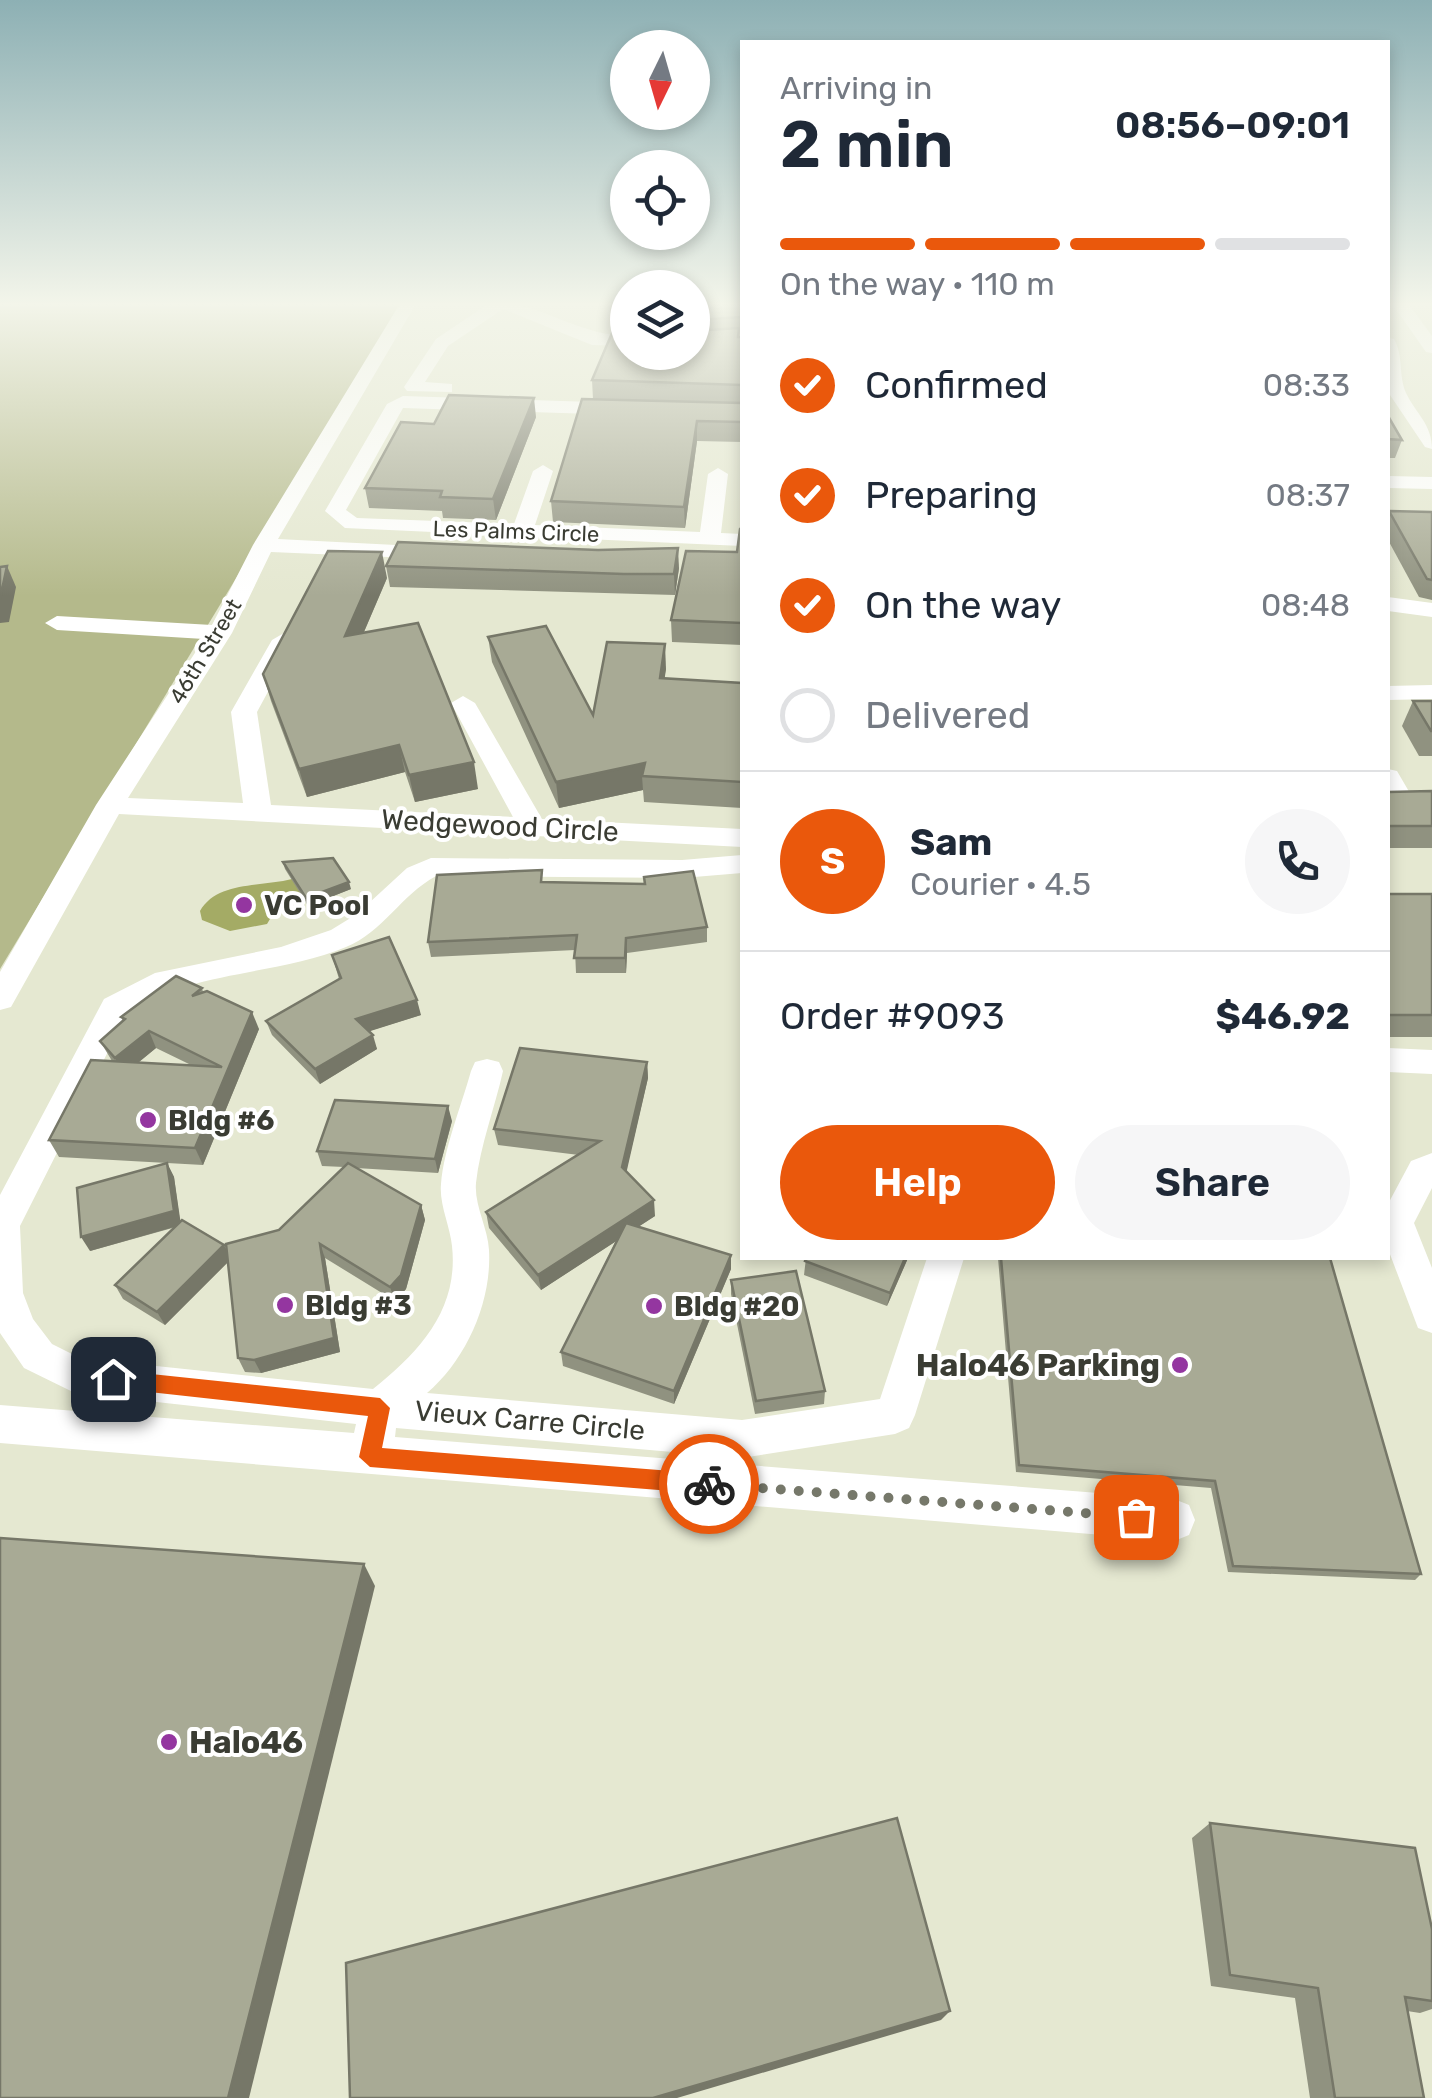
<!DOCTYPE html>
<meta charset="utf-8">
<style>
body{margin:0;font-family:Rubik,sans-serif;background:#f6f6f7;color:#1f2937;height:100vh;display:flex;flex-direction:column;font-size:38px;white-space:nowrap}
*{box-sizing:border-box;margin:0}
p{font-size:32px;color:#747a83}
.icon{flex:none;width:55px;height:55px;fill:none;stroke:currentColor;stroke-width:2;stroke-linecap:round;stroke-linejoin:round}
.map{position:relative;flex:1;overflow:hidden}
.side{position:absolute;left:740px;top:40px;width:650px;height:1220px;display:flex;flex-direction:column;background:#fff;border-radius:0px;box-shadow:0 5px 15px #0003}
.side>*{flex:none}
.needle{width:65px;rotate:185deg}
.tools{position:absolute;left:610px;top:30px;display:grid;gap:20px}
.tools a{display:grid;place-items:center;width:100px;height:100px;border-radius:50%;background:#fff;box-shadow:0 5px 15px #0003;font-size:50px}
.pin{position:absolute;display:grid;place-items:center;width:85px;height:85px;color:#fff;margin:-42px;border-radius:20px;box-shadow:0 5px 15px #0006}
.courier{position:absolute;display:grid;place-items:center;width:100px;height:100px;margin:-50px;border:8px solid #ea580c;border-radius:50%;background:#fff;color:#222;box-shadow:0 2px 12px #0007}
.overview em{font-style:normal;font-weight:600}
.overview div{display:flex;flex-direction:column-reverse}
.overview{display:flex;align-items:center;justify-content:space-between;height:170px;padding:0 40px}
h1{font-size:65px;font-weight:600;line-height:75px}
.bar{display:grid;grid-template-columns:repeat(4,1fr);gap:15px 10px;align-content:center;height:120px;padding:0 40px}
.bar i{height:12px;border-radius:8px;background:#e0e1e3}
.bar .selected{background:#ea580c}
.bar p{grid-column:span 4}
.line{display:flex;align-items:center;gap:25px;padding:0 40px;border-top:2px solid #e0e1e3}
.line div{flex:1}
.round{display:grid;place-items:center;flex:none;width:105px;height:105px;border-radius:52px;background:#f6f6f7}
ol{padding:0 40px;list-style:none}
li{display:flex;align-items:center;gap:30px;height:110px}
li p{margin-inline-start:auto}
li .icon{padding:10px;border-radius:50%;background:#ea580c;color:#fff;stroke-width:4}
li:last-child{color:#747a83}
li i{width:55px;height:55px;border:5px solid #e0e1e3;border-radius:50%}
.primary-button{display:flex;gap:20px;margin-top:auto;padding:20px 40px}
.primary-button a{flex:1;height:115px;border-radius:60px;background:#ea580c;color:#fff;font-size:40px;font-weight:600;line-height:115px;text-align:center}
.primary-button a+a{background:#f6f6f7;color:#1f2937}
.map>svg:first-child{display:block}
.green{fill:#b4b98b}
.water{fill:#a4ab65}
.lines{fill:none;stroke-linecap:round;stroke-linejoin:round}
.minor{fill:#fff;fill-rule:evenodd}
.wall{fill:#909280;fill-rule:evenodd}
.shaded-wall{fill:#767768}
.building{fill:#a8aa95;stroke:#767768;stroke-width:2.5}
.route{fill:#ea580c}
.done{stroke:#76786a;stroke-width:10;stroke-dasharray:0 18}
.poi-dot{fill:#9436a0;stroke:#fff;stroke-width:4}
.labels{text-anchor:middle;stroke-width:8;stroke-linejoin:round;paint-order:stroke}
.far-street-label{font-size:22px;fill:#3a3c33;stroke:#fff}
.street-label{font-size:28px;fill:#3a3c33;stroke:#fff}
.poi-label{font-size:28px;font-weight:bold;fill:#3a3c33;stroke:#fff;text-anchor:start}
.near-poi-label{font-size:32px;font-weight:bold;fill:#3a3c33;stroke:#fff;text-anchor:end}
</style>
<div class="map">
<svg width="1432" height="2098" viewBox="0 0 1432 2098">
<rect width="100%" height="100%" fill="#e5e8d1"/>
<!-- green -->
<path class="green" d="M0,302H403L0,969Z"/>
<!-- water -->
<path class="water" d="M292,879L303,897L276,909L267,924L230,931L202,920L200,911C217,881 261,887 292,879Z"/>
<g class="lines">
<!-- minor -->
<g class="minor">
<path d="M401,302H417L278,539L435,547L446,553L435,559L271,552L232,633L128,798L243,803L231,712L272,640L284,633L296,640L257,712L271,805L513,817L451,703L463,696L475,703L542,819L742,829V847L119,814L11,1007L0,1010V972L96,805L204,639L57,630L45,623L57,616L212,625L253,545Z"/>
<path d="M491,302C540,302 579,336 628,336V346L592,345L503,309L448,346L425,382L452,384V392L407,391L404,387L436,339Z"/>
<path d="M1391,302H1407L1432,336V353L1426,352Z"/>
<path d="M1388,338L1394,339C1404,357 1398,374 1406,393C1416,414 1432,424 1432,449L1425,447L1388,392Z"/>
<path d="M403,396L623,403L632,409L623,415L403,408L346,510L357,518L514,524L533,471L543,465L553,471L535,525L700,532L708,474L718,468L728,474L721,533L742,534V546L345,528L325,511L387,404Z"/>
<path d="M1388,476L1432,477V489L1388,488Z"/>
<path d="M1388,597L1432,603V617L1388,611Z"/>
<path d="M1432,685V699L1388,700V686Z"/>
<path d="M1388,769L1397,771L1411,795L1408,801L1388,803Z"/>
<path d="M742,855V873L682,878L436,876C401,895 383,932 346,947C276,976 186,971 127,1014L20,1226L23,1293L33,1319L52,1344L80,1358L373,1389C419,1352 459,1310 452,1246C450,1226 439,1204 441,1184C444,1148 461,1107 471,1071L475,1062L487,1059L499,1062L503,1071C495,1107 480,1146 476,1183C474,1205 488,1228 489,1250C492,1302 466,1360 427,1393L742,1420L880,1399L927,1258H964L915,1415L909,1428L895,1434L742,1458L396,1428L395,1437L1174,1499L1189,1505L1195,1520L1189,1535L1174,1541L0,1443V1405L354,1433L356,1424L75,1393L24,1368L0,1333V1195L104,999L155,973L281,947L331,930L357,914L407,868L431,858L682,860Z"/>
<path d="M1388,1048L1432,1050V1074L1388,1072Z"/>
<path d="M1432,1153V1188L1414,1223L1432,1268V1333L1418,1328L1388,1249V1204L1411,1161Z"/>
</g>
</g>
<!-- wall -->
<g class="wall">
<path d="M742,302L739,337H742V442L697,441L685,528L553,522L551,501L593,399L592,380L692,352L696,320Z"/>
<path d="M1388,416L1402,440L1395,458H1388Z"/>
<path d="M536,417L496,520L443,518L442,511L369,508L365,488L434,424Z"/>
<path d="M742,508V645L672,642L671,620L737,552L742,527Z"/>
<path d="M1389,511L1432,512V600L1419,597L1388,540Z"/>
<path d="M386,566L679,568L675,595L390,587Z"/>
<path d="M387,578L364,632L478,789L415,802L405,772L307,797L271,701L263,674Z"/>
<path d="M488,637L593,715L666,669L664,678L742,683V808L644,802L643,790L559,808L492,662Z"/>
<path d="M1413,701H1432V756H1419L1402,726Z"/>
<path d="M1432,791V848H1388V792Z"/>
<path d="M283,862L351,889L308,906L285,869Z"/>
<path d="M644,877L707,927V942L627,953L626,973H576L575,950L431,957L428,942L543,882L644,884Z"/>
<rect x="1388" y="894" width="44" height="143"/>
<path d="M332,955L421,1015L369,1031L377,1049L320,1084L272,1035L266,1021L339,979Z"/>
<path d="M202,988L203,992L259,1029L203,1165L167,1163L174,1177L180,1222L224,1245L226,1249L279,1230L344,1167L322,1166L317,1151L452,1121L438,1173L356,1168L421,1205L425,1220L406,1289L395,1301L325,1258L340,1352L261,1373L245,1372L238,1358L228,1262L165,1325L123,1299L115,1285L176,1227L90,1251L167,1163L59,1157L49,1140L112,1061L100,1041L123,1021L121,1017ZM156,1048L191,1065L139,1062Z"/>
<path d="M647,1062L648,1078L626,1171L655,1216L638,1227L731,1255V1269L674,1404L563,1366L561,1352L616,1241L541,1290L489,1228L486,1212L579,1155L498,1145L494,1129Z"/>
<path d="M806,1258H908L887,1306L804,1275Z"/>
<path d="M998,1258H1330L1421,1574L1415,1580L1228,1572L1211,1488L1016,1472Z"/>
<path d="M731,1280L825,1391L824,1404L755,1414L731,1294Z"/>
<path d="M1210,1823L1432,1929V2009L1420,2013L1407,2011L1424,2098H1310L1295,1998L1211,1986L1192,1838Z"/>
</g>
<!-- shaded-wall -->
<g class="shaded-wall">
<path d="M534,398L536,417L496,520L493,499Z"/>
<path d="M697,421V441L685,528L684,507Z"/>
<path d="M678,548L679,568L675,595L674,574Z"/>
<path d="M382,552L387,578L351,662L345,636Z"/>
<path d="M7,566L16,587L9,622L0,623V599Z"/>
<path d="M665,644L666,669L661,704L660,678Z"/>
<path d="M399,745L405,772L307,797L299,769Z"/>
<path d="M474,762L478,789L415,802L409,775Z"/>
<path d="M645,763L642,776L643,790L559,808L556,782Z"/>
<path d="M349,882L351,889L308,906L306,898Z"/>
<path d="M626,938L627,953L626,973L625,958Z"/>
<path d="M417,1000L421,1015L361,1034L356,1019Z"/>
<path d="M252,1012L259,1029L203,1165L195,1148Z"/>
<path d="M149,1031L156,1048L123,1075L115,1058Z"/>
<path d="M373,1035L377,1049L320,1084L315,1069Z"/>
<path d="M647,1062L648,1078L624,1183L622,1167Z"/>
<path d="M448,1106L452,1121L438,1173L435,1159Z"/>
<path d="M167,1163L174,1177L181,1225L90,1251L81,1237Z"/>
<path d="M654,1200L655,1216L541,1290L538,1275Z"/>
<path d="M421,1205L425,1220L406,1289L395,1301L390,1287Z"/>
<path d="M320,1244L325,1258L340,1352L261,1373L254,1360Z"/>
<path d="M224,1245L231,1259L165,1325L157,1312Z"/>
<path d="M731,1255V1269L674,1404V1391Z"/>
<path d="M905,1258H908L887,1306L890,1293Z"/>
<path d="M364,1564L375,1586L249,2098H228Z"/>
<path d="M950,2011L941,2020L677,2098H653Z"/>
</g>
<!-- building -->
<g class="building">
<path d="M698,302H742L741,317L696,320Z"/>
<path d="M739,328L738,337H742V385L592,380L612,333L628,334V352H692L693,331Z"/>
<path d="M449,395L534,398L493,499L440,497L442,491L365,488L401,422L434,424Z"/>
<path d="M582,399L742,403V422L697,421L684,507L551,501Z"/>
<path d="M1388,416L1402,440L1388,439Z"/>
<path d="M1389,511L1432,512V580L1427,579Z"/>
<path d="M742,527V623L671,620L686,551L737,552L740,529Z"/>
<path d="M398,542L598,550L678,548L674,574H624L386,566Z"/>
<path d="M328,551L382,552L345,636L418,623L474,762L409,775L399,745L299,769L263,674Z"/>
<path d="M7,566L0,599V567Z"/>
<path d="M546,626L593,715L607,642L665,644L660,678L742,683V782L642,776L645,763L556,782L488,637Z"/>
<path d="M1413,701H1432V731H1431Z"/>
<path d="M1432,791V826H1388V792Z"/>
<path d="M333,858L349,882L306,898L283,862Z"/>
<path d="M542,870L541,882L645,884L644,877L693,871L707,927L626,938L625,958H574L577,935L428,942L437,875Z"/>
<rect x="1388" y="894" width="44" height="121"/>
<path d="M389,937L417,1000L356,1019L373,1035L315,1069L266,1021L341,978L332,955Z"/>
<path d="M176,976L202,988L192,996L207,991L252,1012L195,1148L49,1140L91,1060L222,1067L149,1031L115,1058L100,1041L125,1019L121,1017Z"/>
<path d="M520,1048L647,1062L622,1167L654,1200L538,1275L486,1212L600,1141L494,1129Z"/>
<path d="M335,1100L448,1106L435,1159L317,1151Z"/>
<path d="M167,1163L174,1211L81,1237L77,1188Z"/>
<path d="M348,1163L421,1205L401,1275L390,1287L320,1244L334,1338L254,1360L238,1358L226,1244L279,1230Z"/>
<path d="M182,1220L224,1245L157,1312L115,1285Z"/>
<path d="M626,1223L731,1255L674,1391L561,1352Z"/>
<path d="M806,1258H905L890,1293L805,1261Z"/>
<path d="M1001,1258H1330L1421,1574L1233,1566L1215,1481L1019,1465Z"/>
<path d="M796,1271L825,1391L756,1401L731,1280Z"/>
<path d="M0,1538L364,1564L228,2098H0Z"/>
<path d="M897,1818L950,2011L653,2098H350L346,1963Z"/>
<path d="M1210,1823L1415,1848L1432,1929V2001L1405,1997L1424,2098H1335L1318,1988L1230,1975Z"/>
</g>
<!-- sky -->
<linearGradient id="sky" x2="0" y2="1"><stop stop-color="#8db0b4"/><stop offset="0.51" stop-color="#f3f5ea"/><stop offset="1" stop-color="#f3f5ea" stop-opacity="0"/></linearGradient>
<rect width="1432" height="596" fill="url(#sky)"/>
<!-- route -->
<path class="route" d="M113,1370L380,1398L390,1408L382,1448L709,1474L717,1476L720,1484L717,1491L709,1494L370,1467L359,1457L368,1416L113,1388L103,1379Z"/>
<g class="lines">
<!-- done -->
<path class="done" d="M709,1484L1136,1517"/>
</g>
<!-- markers -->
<g class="poi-dot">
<circle cx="244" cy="905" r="10"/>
<circle cx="148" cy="1120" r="10"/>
<circle cx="285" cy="1305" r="10"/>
<circle cx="654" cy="1306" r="10"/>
<circle cx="1180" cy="1365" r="10"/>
<circle cx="169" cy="1742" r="10"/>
</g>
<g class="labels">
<!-- far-street labels -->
<g class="far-street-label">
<text transform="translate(516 531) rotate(2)" y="8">Les Palms Circle</text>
<text transform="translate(205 651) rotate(-59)" y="8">46th Street</text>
</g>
<!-- street labels -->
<g class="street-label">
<text transform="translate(500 825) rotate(3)" y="10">Wedgewood Circle</text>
<text transform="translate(530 1420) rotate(5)" y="10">Vieux Carre Circle</text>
</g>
<!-- poi labels -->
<g class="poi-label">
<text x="264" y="915">VC Pool</text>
<text x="168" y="1130">Bldg #6</text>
<text x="305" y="1315">Bldg #3</text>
<text x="674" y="1316">Bldg #20</text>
</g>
<!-- near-poi labels -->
<g class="near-poi-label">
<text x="1160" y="1376">Halo46 Parking</text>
<text x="189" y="1753" text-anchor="start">Halo46</text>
</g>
</g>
</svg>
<div class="tools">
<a><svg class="needle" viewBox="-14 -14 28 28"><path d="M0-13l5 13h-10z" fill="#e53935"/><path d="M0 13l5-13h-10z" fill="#747a83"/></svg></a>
<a><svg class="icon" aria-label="locate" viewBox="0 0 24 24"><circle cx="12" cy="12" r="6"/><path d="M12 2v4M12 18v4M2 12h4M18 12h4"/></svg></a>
<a><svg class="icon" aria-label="layers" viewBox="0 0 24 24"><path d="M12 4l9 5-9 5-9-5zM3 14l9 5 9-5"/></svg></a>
</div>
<div class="pin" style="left:1136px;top:1517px;background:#ea580c"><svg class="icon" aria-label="bag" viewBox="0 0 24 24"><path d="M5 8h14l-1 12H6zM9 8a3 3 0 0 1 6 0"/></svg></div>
<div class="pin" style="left:113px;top:1379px;background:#1f2937"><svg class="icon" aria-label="home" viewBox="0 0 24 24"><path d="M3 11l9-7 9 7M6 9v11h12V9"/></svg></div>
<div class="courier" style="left:709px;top:1484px"><svg class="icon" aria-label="bike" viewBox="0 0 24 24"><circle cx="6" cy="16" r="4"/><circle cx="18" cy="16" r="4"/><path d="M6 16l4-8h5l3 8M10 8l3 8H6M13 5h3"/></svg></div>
<section class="side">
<div class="overview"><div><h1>2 min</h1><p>Arriving in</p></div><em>08:56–09:01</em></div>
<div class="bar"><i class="selected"></i><i class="selected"></i><i class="selected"></i><i></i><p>On the way · 110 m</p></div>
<ol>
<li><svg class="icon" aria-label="check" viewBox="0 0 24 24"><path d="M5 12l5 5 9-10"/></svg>Confirmed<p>08:33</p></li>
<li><svg class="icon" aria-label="check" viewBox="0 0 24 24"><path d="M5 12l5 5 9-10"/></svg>Preparing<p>08:37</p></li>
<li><svg class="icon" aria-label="check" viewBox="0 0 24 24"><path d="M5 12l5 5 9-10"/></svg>On the way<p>08:48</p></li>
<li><i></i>Delivered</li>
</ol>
<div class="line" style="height:180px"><b class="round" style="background:#ea580c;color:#fff">S</b><div><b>Sam</b><p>Courier · 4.5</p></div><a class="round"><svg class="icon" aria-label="phone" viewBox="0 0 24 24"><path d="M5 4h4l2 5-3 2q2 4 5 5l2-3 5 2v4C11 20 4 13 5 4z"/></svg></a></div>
<div class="line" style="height:130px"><div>Order #9093</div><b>$46.92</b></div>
<div class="primary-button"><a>Help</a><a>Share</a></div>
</section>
</div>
